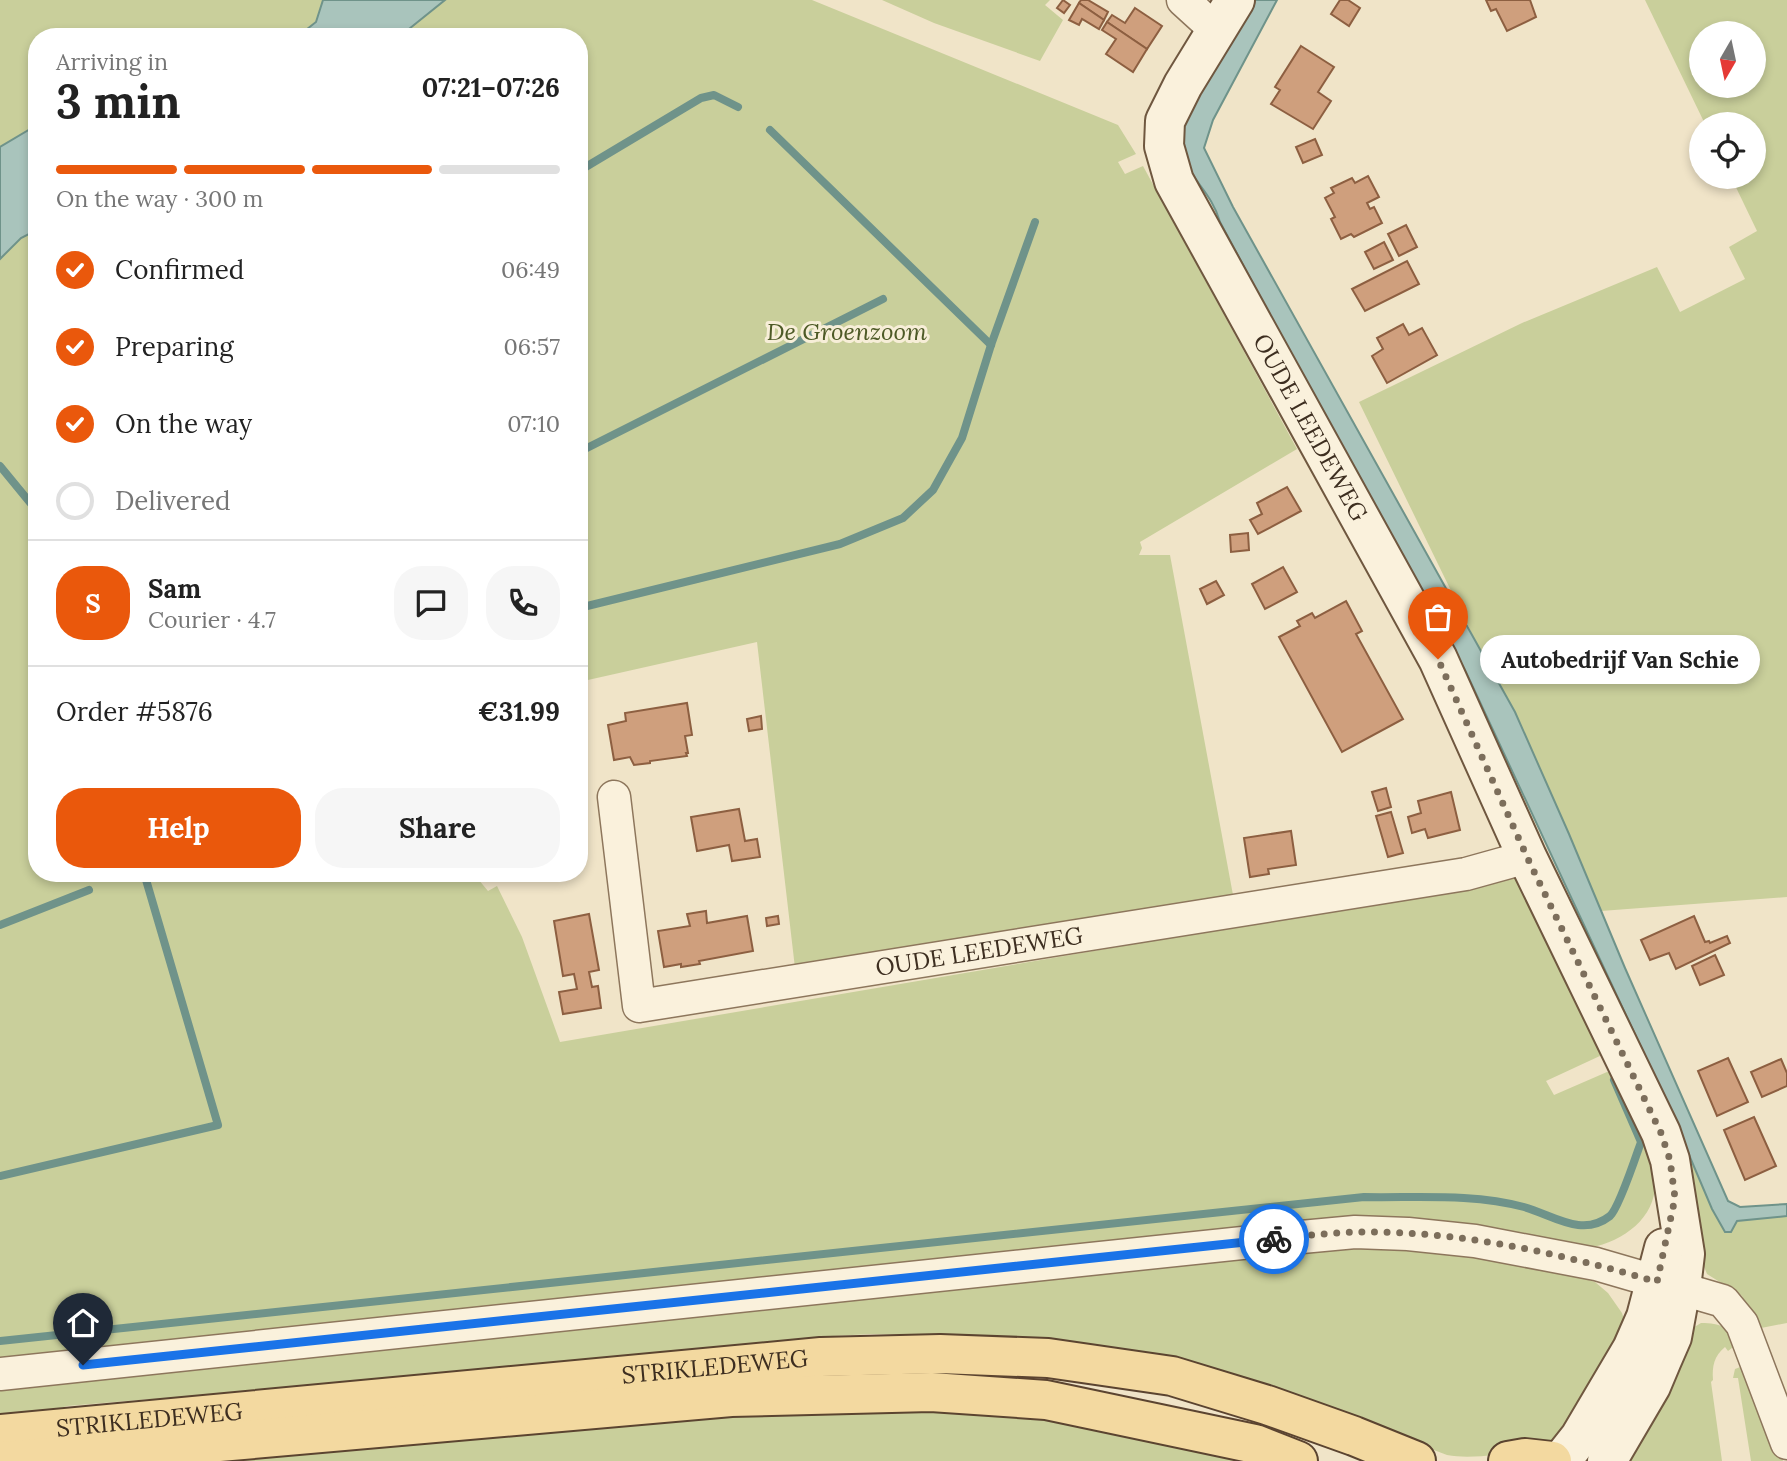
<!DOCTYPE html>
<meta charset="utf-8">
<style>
body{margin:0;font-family:Lora,serif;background:#f6f6f6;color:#222;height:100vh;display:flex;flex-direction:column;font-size:26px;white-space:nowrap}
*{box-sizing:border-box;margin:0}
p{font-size:23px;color:#767676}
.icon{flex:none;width:38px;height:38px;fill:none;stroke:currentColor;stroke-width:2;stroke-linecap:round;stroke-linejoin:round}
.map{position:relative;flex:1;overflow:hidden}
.sheet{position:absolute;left:28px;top:28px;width:560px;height:854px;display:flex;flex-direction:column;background:#fff;border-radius:28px;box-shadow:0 4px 10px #0003}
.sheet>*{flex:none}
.needle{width:46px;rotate:189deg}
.controls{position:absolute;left:1689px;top:21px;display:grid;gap:14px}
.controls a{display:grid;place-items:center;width:77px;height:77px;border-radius:50%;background:#fff;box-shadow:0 4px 10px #0003;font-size:35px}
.pin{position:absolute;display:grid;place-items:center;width:60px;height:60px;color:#fff;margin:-72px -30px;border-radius:50% 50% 50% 0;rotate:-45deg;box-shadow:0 0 7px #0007}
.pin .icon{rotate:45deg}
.courier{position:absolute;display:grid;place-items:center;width:70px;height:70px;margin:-35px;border:5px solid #1a73e8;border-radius:50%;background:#fff;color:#222;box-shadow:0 2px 9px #0007}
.bubble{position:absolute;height:49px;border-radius:24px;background:#fff;box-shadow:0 4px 10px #0003;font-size:23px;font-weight:800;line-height:49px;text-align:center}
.headline em{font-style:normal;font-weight:800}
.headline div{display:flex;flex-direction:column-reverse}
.headline{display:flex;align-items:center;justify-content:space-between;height:119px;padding:0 28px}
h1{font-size:46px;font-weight:800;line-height:52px}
.bar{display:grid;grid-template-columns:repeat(4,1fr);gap:10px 7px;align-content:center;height:84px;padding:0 28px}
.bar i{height:9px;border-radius:5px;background:#e0e0e0}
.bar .selected{background:#ea580c}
.bar p{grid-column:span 4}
.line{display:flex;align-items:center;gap:18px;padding:0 28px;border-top:2px solid #e0e0e0}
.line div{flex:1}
.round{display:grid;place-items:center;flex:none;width:74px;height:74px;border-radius:28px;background:#f6f6f6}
ol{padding:0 28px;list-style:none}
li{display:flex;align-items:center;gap:21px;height:77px}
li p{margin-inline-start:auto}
li .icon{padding:7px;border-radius:50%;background:#ea580c;color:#fff;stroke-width:4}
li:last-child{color:#767676}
li i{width:38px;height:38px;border:4px solid #e0e0e0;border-radius:50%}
.action{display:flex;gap:14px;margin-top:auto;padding:14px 28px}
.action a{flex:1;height:80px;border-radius:28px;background:#ea580c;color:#fff;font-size:28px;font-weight:800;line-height:80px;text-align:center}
.action a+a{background:#f6f6f6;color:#222}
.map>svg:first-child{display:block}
.green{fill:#c9cf9b;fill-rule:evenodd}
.water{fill:#a9c4bc;stroke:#6f938a;stroke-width:2}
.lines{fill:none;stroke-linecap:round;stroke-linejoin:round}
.stream{stroke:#6f938a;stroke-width:8}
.building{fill:#cf9f7d;stroke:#8d5f41;stroke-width:2}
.street-casing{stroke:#8d765c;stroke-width:35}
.secondary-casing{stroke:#6f573f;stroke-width:42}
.primary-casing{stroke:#5b4430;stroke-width:42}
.street{stroke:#faf1dc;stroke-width:32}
.secondary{stroke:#faf1dc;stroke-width:38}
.primary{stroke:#f3d9a0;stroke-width:38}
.done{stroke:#7c6e5b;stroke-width:7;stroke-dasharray:0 12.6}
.route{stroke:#1a73e8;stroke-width:9}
.labels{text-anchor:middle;stroke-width:6;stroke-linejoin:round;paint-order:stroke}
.park-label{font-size:24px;font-style:italic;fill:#4d5a26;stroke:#f7eed8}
.street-label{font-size:24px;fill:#3d2e20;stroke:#f7eed8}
</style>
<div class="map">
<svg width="1787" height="1461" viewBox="0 0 1787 1461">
<rect width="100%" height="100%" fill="#f0e4c8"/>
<!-- green -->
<g class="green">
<path d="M0,0H812L1118,125L1136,154L1118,162L1125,174L1143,166L1297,449L1140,542L1142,548L1139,555H1170L1233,895L795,968L757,642L579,682V37H37V873H473L488,891L497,886L522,937L560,1042L1475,886L1515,877L1602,1055L1546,1081L1554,1095L1607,1072L1622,1073C1629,1096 1637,1118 1644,1140C1647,1150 1652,1160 1654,1171C1662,1213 1628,1240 1590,1248L1454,1222L1374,1220L0,1364Z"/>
<path d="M882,0H1050L1045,5L1063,20L1040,61L934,23Z"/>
<path d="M1645,0H1787V897L1601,911L1515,712L1477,644L1359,402L1522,323L1657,267L1680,312L1745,279L1729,247L1757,231L1731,177H1754V124H1705ZM1701,33H1754V86H1701Z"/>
<path d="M1688,1153L1712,1209L1731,1232L1737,1221L1787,1216V1323L1756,1329L1742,1296L1707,1274L1703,1264L1696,1194L1684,1157Z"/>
<path d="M1330,1243L1381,1247L1440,1248L1560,1271L1595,1282L1608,1293L1622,1313L1626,1326L1559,1443C1525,1449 1480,1461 1447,1455L1276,1390L967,1336L871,1334L833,1336L704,1361L247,1402L151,1399L67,1406L0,1425V1384Z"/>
<path d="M1701,1323C1721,1323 1729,1327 1737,1344L1728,1351L1725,1347C1714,1356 1712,1366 1713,1380L1711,1382L1722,1461H1620L1691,1329Z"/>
<path d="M1743,1366L1749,1369L1783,1461H1751L1738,1378H1733L1735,1369Z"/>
<path d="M951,1409L1090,1423L1249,1461H103L385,1436L480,1439L571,1431L647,1412Z"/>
</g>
<!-- water -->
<g class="water">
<path d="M323,0H445L399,37H297L316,22Z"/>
<path d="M1245,0H1277L1213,120L1204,148L1233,207L1515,712L1569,834L1625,968L1728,1201L1740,1207L1787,1204V1216L1737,1221L1731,1232H1725L1712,1209L1667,1103L1465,670L1368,498L1220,222C1208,180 1172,174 1185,121Z"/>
<path d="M37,125V230L21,238L0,259V147Z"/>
</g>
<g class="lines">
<!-- stream -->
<g class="stream">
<path d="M770,130L991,345"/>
<path d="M579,171L701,98L714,95L738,107"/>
<path d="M579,452L883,299"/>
<path d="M0,466L37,511"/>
<path d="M579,608L840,544L903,518L933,490L962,438L991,345L1035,222"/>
<path d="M0,925L89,890"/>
<path d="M0,1176L218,1125L144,873"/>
<path d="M0,1341L1364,1197C1416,1198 1473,1193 1524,1207C1553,1215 1582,1238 1610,1216C1619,1208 1636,1156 1641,1142L1614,1080"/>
</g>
</g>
<!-- building -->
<g class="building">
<path d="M1063,0L1070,5L1064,13L1057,8Z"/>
<path d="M1081,0H1088L1108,12L1104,20L1079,3Z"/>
<path d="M1340,0H1348L1360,8L1349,26L1331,14Z"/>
<path d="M1486,0H1530L1536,17L1507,31L1496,9L1491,11Z"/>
<path d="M1079,3L1104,20L1099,29L1082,19L1079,25L1069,20Z"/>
<path d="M1135,8L1162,26L1147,49L1107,22L1112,15L1125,23Z"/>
<path d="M1107,22L1147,49L1133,72L1106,54L1116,39L1102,30Z"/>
<path d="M1301,46L1334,67L1318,92L1331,101L1313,129L1271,104L1280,90L1275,87Z"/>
<path d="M1315,139L1322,155L1303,163L1296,147Z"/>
<path d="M1368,176L1379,197L1367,203L1370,209L1374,207L1382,223L1354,237L1351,234L1341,239L1331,219L1335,217L1325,198L1334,193L1331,188L1352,178L1355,183Z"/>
<path d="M1406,225L1417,247L1399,256L1388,234Z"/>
<path d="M1384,242L1393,260L1374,269L1365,252Z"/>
<path d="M1407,261L1419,284L1365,311L1352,289Z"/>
<path d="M1403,324L1409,335L1422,328L1437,355L1387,383L1372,356L1383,349L1377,338Z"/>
<path d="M1287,487L1301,511L1258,534L1250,520L1262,514L1257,503Z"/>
<path d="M1248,533L1249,550L1231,552L1230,535Z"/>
<path d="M1283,567L1297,592L1265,609L1252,584Z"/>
<path d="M1216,581L1224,595L1207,604L1200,589Z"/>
<path d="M1346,601L1362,631L1356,634L1403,719L1342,752L1279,637L1300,626L1297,621L1312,613L1315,618Z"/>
<path d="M687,703L692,735L685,736L688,753H686L687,756L650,761V763L634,765L630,757L614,760L608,725L626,721L625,713Z"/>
<path d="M761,716L762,729L749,731L747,719Z"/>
<path d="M1386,788L1391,807L1378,811L1372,792Z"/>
<path d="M1451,792L1460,830L1428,838L1425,829L1412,833L1408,817L1421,813L1418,801Z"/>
<path d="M739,809L745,841L757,839L760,857L732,861L729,845L697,851L691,817Z"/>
<path d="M1391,812L1403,853L1388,857L1376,816Z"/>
<path d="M1291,831L1296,865L1268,869L1269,874L1250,877L1244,838Z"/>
<path d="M706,911L707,923L747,916L753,951L699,961L700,964L681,967V964L664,967L658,931L690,926L687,914Z"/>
<path d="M589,914L599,970L589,972L592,987L598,986L601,1008L563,1014L559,992L577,989L574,974L563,976L554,921Z"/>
<path d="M778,916L779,924L767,926L766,918Z"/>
<path d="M1694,916L1705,942L1709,941L1710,943L1727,936L1730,943L1676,969L1669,953L1650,960L1641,940Z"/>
<path d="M1715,955L1724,975L1700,985L1692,966Z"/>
<path d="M1728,1058L1748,1102L1717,1116L1698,1071Z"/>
<path d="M1781,1059L1787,1073V1086L1762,1097L1751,1072Z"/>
<path d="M1754,1117L1776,1166L1745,1180L1724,1130Z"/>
</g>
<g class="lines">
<defs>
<g id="street">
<path d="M1183,0L1217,31"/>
<path id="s1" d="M614,797L639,1006L1466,874L1527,857"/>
<path d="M0,1374L1280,1239L1355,1232L1408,1234L1475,1241L1596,1264L1723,1301L1742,1324L1787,1443"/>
</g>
<g id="secondary">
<path id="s2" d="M1235,0L1183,85L1165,121L1164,146L1174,181L1438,659L1527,857L1661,1133L1670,1160L1685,1254L1681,1288L1672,1337L1662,1360L1651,1386L1607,1461"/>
<path d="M1561,1461L1580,1437L1632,1349L1646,1317L1664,1248"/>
</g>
<g id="primary">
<path id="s3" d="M0,1434L821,1357L940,1354L1048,1358L1172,1376L1267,1405L1354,1436L1416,1461"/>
<path d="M4,1461L731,1397L931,1392L1046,1400L1255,1444L1298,1461"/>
<path d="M1508,1461L1525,1458L1552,1461"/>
</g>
</defs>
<!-- street casing -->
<use href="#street" class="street-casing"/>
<!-- secondary casing -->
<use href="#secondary" class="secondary-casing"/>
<!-- primary casing -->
<use href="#primary" class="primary-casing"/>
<!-- street -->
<use href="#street" class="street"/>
<!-- secondary -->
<use href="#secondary" class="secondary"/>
<!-- primary -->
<use href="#primary" class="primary"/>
</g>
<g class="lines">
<!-- done -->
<path class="done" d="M1274,1239C1301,1236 1328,1233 1355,1232C1456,1230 1560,1253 1657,1282L1675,1198L1670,1160L1661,1133L1527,857L1438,659"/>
<!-- route -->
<path class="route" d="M83,1365L1274,1239"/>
</g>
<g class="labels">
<!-- park labels -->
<g class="park-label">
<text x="847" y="340">De Groenzoom</text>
</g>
<!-- street labels -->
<g class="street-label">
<text dy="8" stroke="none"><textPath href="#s2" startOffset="483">OUDE LEEDEWEG</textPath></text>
<text dy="8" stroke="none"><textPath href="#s1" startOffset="555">OUDE LEEDEWEG</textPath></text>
<text dy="8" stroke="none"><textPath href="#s3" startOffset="718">STRIKLEDEWEG</textPath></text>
<text dy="8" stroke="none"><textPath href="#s3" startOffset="150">STRIKLEDEWEG</textPath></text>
</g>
</g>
</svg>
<div class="controls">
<a><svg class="needle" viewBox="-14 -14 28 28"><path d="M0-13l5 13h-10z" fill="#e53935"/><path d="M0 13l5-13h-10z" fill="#767676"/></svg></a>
<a><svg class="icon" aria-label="locate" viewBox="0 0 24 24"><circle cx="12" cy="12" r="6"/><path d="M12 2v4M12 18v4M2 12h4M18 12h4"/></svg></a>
</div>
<div class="pin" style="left:1438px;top:659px;background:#ea580c"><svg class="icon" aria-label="bag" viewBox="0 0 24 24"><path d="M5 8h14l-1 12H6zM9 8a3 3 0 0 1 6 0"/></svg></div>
<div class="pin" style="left:83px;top:1365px;background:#1f2937"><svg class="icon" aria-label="home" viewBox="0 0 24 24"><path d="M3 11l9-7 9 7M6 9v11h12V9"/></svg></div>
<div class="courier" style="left:1274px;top:1239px"><svg class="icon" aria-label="bike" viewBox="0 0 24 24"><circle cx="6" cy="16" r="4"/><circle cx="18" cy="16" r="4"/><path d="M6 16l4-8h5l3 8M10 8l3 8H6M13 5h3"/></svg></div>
<div class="bubble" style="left:1480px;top:635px;width:280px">Autobedrijf Van Schie</div>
<section class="sheet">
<div class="headline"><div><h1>3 min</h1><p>Arriving in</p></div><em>07:21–07:26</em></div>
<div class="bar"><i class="selected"></i><i class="selected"></i><i class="selected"></i><i></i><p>On the way · 300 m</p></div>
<ol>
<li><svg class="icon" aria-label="check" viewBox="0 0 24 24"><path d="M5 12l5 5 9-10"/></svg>Confirmed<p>06:49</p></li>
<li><svg class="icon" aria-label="check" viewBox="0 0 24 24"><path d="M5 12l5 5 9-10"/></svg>Preparing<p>06:57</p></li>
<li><svg class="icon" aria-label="check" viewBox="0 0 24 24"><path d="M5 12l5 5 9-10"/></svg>On the way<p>07:10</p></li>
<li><i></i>Delivered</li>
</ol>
<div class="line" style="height:126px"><b class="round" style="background:#ea580c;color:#fff">S</b><div><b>Sam</b><p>Courier · 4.7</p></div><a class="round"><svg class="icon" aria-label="chat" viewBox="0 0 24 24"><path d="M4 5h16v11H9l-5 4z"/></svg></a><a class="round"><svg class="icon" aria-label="phone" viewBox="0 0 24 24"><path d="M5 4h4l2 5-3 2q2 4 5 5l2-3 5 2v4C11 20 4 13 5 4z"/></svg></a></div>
<div class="line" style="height:91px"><div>Order #5876</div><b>€31.99</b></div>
<div class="action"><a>Help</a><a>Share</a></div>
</section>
</div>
